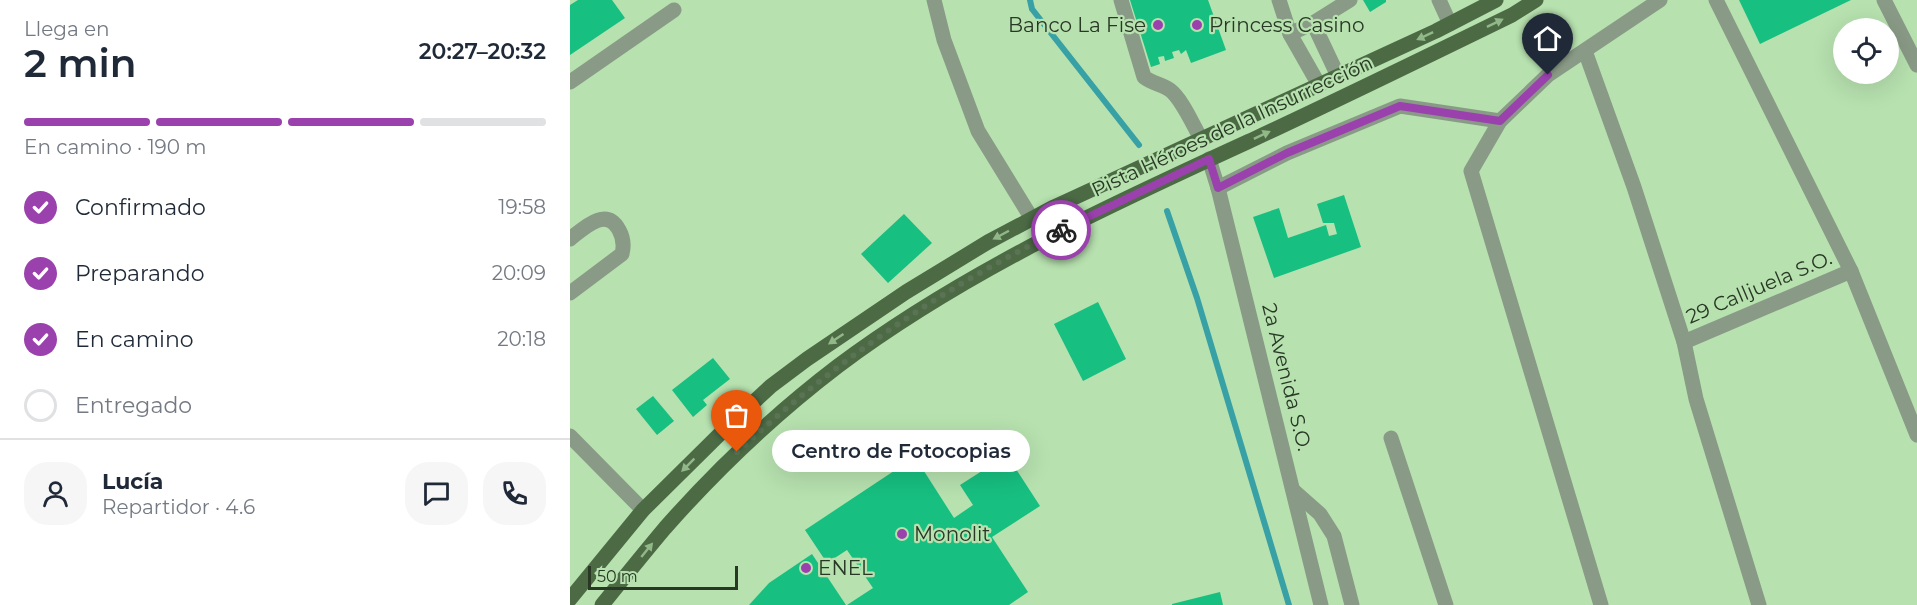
<!DOCTYPE html>
<html lang="es">
<meta charset="utf-8">
<style>
body{margin:0;font-family:Montserrat,sans-serif;background:#f6f6f7;color:#1f2937;height:100vh;display:flex;flex-direction:column;font-size:22px;white-space:nowrap}
*{box-sizing:border-box;margin:0}
p{font-size:20px;color:#747a83}
.icon{flex:none;width:33px;height:33px;fill:none;stroke:currentColor;stroke-width:2;stroke-linecap:round;stroke-linejoin:round}
.map{position:relative;flex:1;overflow:hidden}
.sheet{display:flex;flex-direction:column;background:#fff;width:570px}
.sheet>*{flex:none}
.controls{position:absolute;left:1263px;top:18px;display:grid;gap:12px}
.controls a{display:grid;place-items:center;width:66px;height:66px;border-radius:50%;background:#fff;box-shadow:0 6px 24px #0002;font-size:30px}
.scale{position:absolute;left:18px;bottom:15px;width:150px;box-sizing:border-box;padding-left:6px;border:3px solid #283825;border-top:0;font-size:16px;line-height:21px;white-space:nowrap;color:#283825;-webkit-text-stroke:4px #b7e1af;paint-order:stroke}
.pin{position:absolute;display:grid;place-items:center;width:51px;height:51px;color:#fff;margin:-62px -26px;border-radius:50% 50% 50% 0;rotate:-45deg;box-shadow:0 0 6px #0007}
.pin .icon{rotate:45deg}
.courier{position:absolute;display:grid;place-items:center;width:60px;height:60px;margin:-30px;border:4px solid #9a41ad;border-radius:50%;background:#fff;color:#222;box-shadow:0 2px 8px #0007}
.bubble{position:absolute;height:42px;border-radius:21px;background:#fff;box-shadow:0 6px 24px #0002;font-size:20px;font-weight:600;line-height:42px;text-align:center}
.head em{font-style:normal;font-weight:600}
.head div{display:flex;flex-direction:column-reverse}
.head{display:flex;align-items:center;justify-content:space-between;height:102px;padding:0 24px}
h1{font-size:39px;font-weight:600;line-height:45px}
.bar{display:grid;grid-template-columns:repeat(4,1fr);gap:9px 6px;align-content:center;height:72px;padding:0 24px}
.bar i{height:8px;border-radius:4px;background:#e0e1e3}
.bar .selected{background:#9a41ad}
.bar p{grid-column:span 4}
.line{display:flex;align-items:center;gap:15px;padding:0 24px;border-top:2px solid #e0e1e3}
.line div{flex:1}
.round{display:grid;place-items:center;flex:none;width:63px;height:63px;border-radius:24px;background:#f6f6f7}
ol{padding:0 24px;list-style:none}
li{display:flex;align-items:center;gap:18px;height:66px}
li p{margin-inline-start:auto}
li .icon{padding:6px;border-radius:50%;background:#9a41ad;color:#fff;stroke-width:4}
li:last-child{color:#747a83}
li i{width:33px;height:33px;border:3px solid #e0e1e3;border-radius:50%}
main{display:flex;flex:1;min-height:0}
.map>svg:first-child{display:block}
.lines{fill:none;stroke-linecap:round;stroke-linejoin:round}
.stream{stroke:#37a1a6;stroke-width:6}
.building{fill:#17bf80}
.minor{stroke:#899a86;stroke-width:15}
.major{stroke:#4c6b45;stroke-width:15}
.oneway{fill:#92b88a}
.done{stroke:#5a7355;stroke-width:6;stroke-dasharray:0 10.8}
.route{stroke:#9a41ad;stroke-width:8}
.poi-dot{fill:#9a41ad;stroke:#b7e1af;stroke-width:2}
.labels{text-anchor:middle;stroke-width:4.5;stroke-linejoin:round;paint-order:stroke}
.poi-label{font-size:20px;fill:#283825;stroke:#b7e1af;text-anchor:start}
.street-label{font-size:20px;fill:#283825;stroke:#b7e1af}
</style>
<main>
<section class="sheet">
<div class="head"><div><h1>2 min</h1><p>Llega en</p></div><em>20:27–20:32</em></div>
<div class="bar"><i class="selected"></i><i class="selected"></i><i class="selected"></i><i></i><p>En camino · 190 m</p></div>
<ol>
<li><svg class="icon" aria-label="check" viewBox="0 0 24 24"><path d="M5 12l5 5 9-10"/></svg>Confirmado<p>19:58</p></li>
<li><svg class="icon" aria-label="check" viewBox="0 0 24 24"><path d="M5 12l5 5 9-10"/></svg>Preparando<p>20:09</p></li>
<li><svg class="icon" aria-label="check" viewBox="0 0 24 24"><path d="M5 12l5 5 9-10"/></svg>En camino<p>20:18</p></li>
<li><i></i>Entregado</li>
</ol>
<div class="line" style="height:108px"><a class="round"><svg class="icon" aria-label="person" viewBox="0 0 24 24"><circle cx="12" cy="8" r="4"/><path d="M4 21q1-7 8-7t8 7"/></svg></a><div><b>Lucía</b><p>Repartidor · 4.6</p></div><a class="round"><svg class="icon" aria-label="chat" viewBox="0 0 24 24"><path d="M4 5h16v11H9l-5 4z"/></svg></a><a class="round"><svg class="icon" aria-label="phone" viewBox="0 0 24 24"><path d="M5 4h4l2 5-3 2q2 4 5 5l2-3 5 2v4C11 20 4 13 5 4z"/></svg></a></div>
</section>
<div class="map">
<svg width="1347" height="605" viewBox="0 0 1347 605">
<rect width="100%" height="100%" fill="#b7e1af"/>
<g class="lines">
<!-- stream -->
<g class="stream">
<path d="M460,0L462,9L569,145"/>
<path d="M597,211L627,298L719,605"/>
</g>
</g>
<!-- building -->
<g class="building">
<path d="M8,0H42L55,18L0,55V5Z"/>
<path d="M560,0H638L656,50L621,63L616,50L611,54L609,50L602,52L604,58L595,61L594,56L588,57L590,64L581,67Z"/>
<path d="M793,0H816V2L800,12Z"/>
<path d="M1169,0H1281L1190,44Z"/>
<path d="M774,195L791,247L704,278L683,217L709,208L718,238L756,225L759,236L767,234L764,223H753L747,204Z"/>
<path d="M334,214L362,243L318,283L291,254Z"/>
<path d="M528,302L556,359L513,381L484,324Z"/>
<path d="M143,358L160,379L133,400L137,405L123,417L102,390Z"/>
<path d="M83,396L104,421L87,435L66,409Z"/>
<path d="M437,455L470,506L422,537L458,592L439,605H277L303,588L277,550L257,563L235,530L345,457L384,518L403,505L390,485Z"/>
<path d="M242,554L276,605H179L199,583Z"/>
<path d="M650,592L653,605H602V604Z"/>
</g>
<g class="lines">
<!-- minor -->
<g class="minor">
<path d="M364,0L374,40L408,131L462,219"/>
<path d="M551,0L574,77C583,84 592,84 600,90C612,99 623,125 631,139"/>
<path d="M709,0L720,34L743,23L780,0"/>
<path d="M869,0L880,24"/>
<path d="M1146,0L1281,271L1347,435"/>
<path d="M1314,0L1347,65"/>
<path d="M743,23L768,76"/>
<path d="M720,34L749,85"/>
<path d="M1015,51L1064,187L1114,342L1126,399L1189,605"/>
<path d="M0,82L104,10"/>
<path d="M639,159L648,188L751,605"/>
<path d="M648,188L717,153L830,106L930,121"/>
<path d="M0,239C14,228 36,206 49,230C53,237 54,246 52,254L0,293"/>
<path d="M1114,342L1281,271"/>
<path d="M0,436L73,510"/>
<path d="M821,438L876,605"/>
<path d="M724,491L750,514L764,536L782,605"/>
<path d="M1031,605L901,171L930,121L978,75L1090,0"/>
</g>
<!-- major -->
<g class="major">
<path d="M0,599L73,510L159,425L201,386L237,359L336,292L418,242L484,207L866,31L926,0"/>
<path d="M32,605C53,579 74,553 95,528C147,469 205,414 268,366C395,271 540,205 684,139C770,99 856,57 942,15L966,0"/>
</g>
</g>
<!-- one-way arrows -->
<defs><path id="oneway-solid" d="M-6-.8H1V-3.2L6.5 0L1 3.2V.8H-6Z" transform="scale(1.5)"/></defs>
<g class="oneway">
<use href="#oneway-solid" transform="translate(925 23) rotate(-26)"/>
<use href="#oneway-solid" transform="translate(855 36) rotate(155)"/>
<use href="#oneway-solid" transform="translate(692 135) rotate(-25)"/>
<use href="#oneway-solid" transform="translate(431 235) rotate(152)"/>
<use href="#oneway-solid" transform="translate(266 339) rotate(146)"/>
<use href="#oneway-solid" transform="translate(118 465) rotate(135)"/>
<use href="#oneway-solid" transform="translate(77 550) rotate(-51)"/>
</g>
<g class="lines">
<!-- done -->
<path class="done" d="M167,452C263,363 373,287 491,230"/>
<!-- route -->
<path class="route" d="M491,230L639,159L648,188L717,153L830,106L930,121L978,75"/>
</g>
<!-- markers -->
<g class="poi-dot">
<circle cx="588" cy="25" r="6"/>
<circle cx="627" cy="25" r="6"/>
<circle cx="332" cy="534" r="6"/>
<circle cx="236" cy="568" r="6"/>
</g>
<g class="labels">
<!-- poi labels -->
<g class="poi-label">
<text x="576" y="32" text-anchor="end">Banco La Fise</text>
<text x="639" y="32">Princess Casino</text>
<text x="344" y="541">Monolit</text>
<text x="248" y="575">ENEL</text>
</g>
<!-- street labels -->
<g class="street-label">
<text transform="translate(662 126) rotate(-25)" y="7">Pista Héroes de la Insurrección</text>
<text transform="translate(1189 287) rotate(-23)" y="7">29 Calljuela S.O.</text>
<text transform="translate(717 377) rotate(76)" y="7">2a Avenida S.O.</text>
</g>
</g>
</svg>
<div class="controls">
<a><svg class="icon" aria-label="locate" viewBox="0 0 24 24"><circle cx="12" cy="12" r="6"/><path d="M12 2v4M12 18v4M2 12h4M18 12h4"/></svg></a>
</div>
<div class="scale">50 m</div>
<div class="pin" style="left:167px;top:452px;background:#ea580c"><svg class="icon" aria-label="bag" viewBox="0 0 24 24"><path d="M5 8h14l-1 12H6zM9 8a3 3 0 0 1 6 0"/></svg></div>
<div class="pin" style="left:978px;top:75px;background:#1f2937"><svg class="icon" aria-label="home" viewBox="0 0 24 24"><path d="M3 11l9-7 9 7M6 9v11h12V9"/></svg></div>
<div class="courier" style="left:491px;top:230px"><svg class="icon" aria-label="bike" viewBox="0 0 24 24"><circle cx="6" cy="16" r="4"/><circle cx="18" cy="16" r="4"/><path d="M6 16l4-8h5l3 8M10 8l3 8H6M13 5h3"/></svg></div>
<div class="bubble" style="left:202px;top:430px;width:258px">Centro de Fotocopias</div>
</div>
</main>
